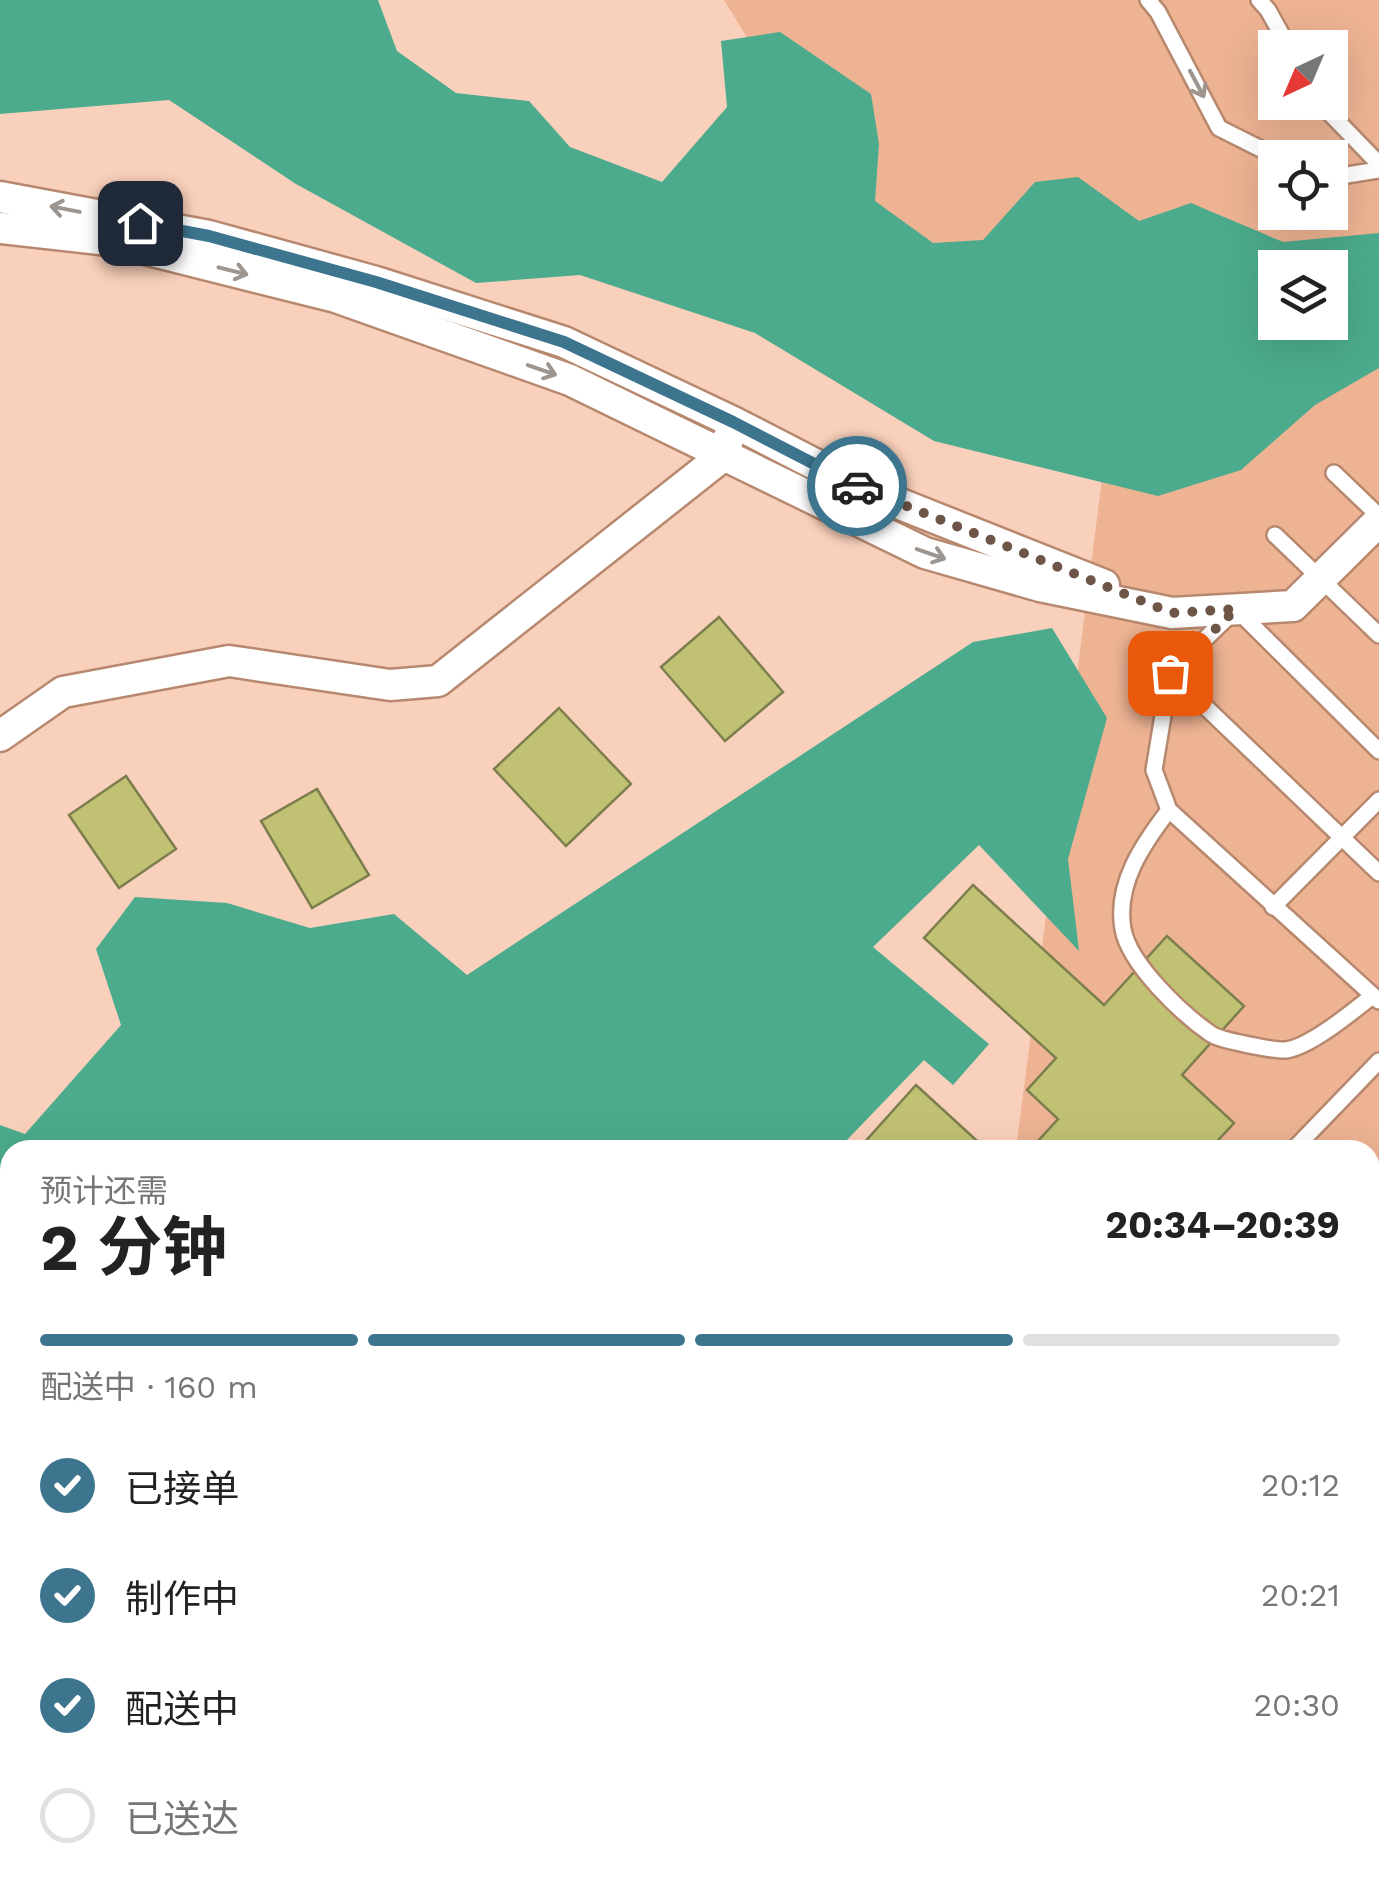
<!DOCTYPE html>
<html lang="zh">
<meta charset="utf-8">
<style>
body{margin:0;font-family:"Work Sans","Noto Sans SC",sans-serif;background:#f6f6f6;color:#222;height:100vh;display:flex;flex-direction:column;font-size:38px;white-space:nowrap}
*{box-sizing:border-box;margin:0}
p{font-size:32px;color:#767676}
.icon{flex:none;width:55px;height:55px;fill:none;stroke:currentColor;stroke-width:2;stroke-linecap:round;stroke-linejoin:round}
.map{position:relative;flex:1;overflow:hidden}
.drawer{position:absolute;left:0px;top:1140px;width:1380px;height:750px;display:flex;flex-direction:column;background:#fff;border-radius:30px 30px 0 0;box-shadow:0 10px 40px #0002}
.drawer>*{flex:none}
.needle{width:65px;rotate:224deg}
.tools{position:absolute;left:1258px;top:30px;display:grid;gap:20px}
.tools a{display:grid;place-items:center;width:90px;height:90px;border-radius:0px;background:#fff;box-shadow:0 10px 40px #0002;font-size:50px}
.pin{position:absolute;display:grid;place-items:center;width:85px;height:85px;color:#fff;margin:-42px;border-radius:20px;box-shadow:0 5px 15px #0006}
.courier{position:absolute;display:grid;place-items:center;width:100px;height:100px;margin:-50px;border:8px solid #3d758f;border-radius:50%;background:#fff;color:#222;box-shadow:0 2px 12px #0007}
.overview em{font-style:normal;font-weight:700}
.overview div{display:flex;flex-direction:column-reverse}
.overview{display:flex;align-items:center;justify-content:space-between;height:170px;padding:0 40px}
h1{font-size:65px;font-weight:700;line-height:75px}
.bar{display:grid;grid-template-columns:repeat(4,1fr);gap:15px 10px;align-content:center;height:120px;padding:0 40px}
.bar i{height:12px;border-radius:8px;background:#e0e0e0}
.bar .current{background:#3d758f}
.bar p{grid-column:span 4}
ol{padding:0 40px;list-style:none}
li{display:flex;align-items:center;gap:30px;height:110px}
li p{margin-inline-start:auto}
li .icon{padding:10px;border-radius:50%;background:#3d758f;color:#fff;stroke-width:4}
li:last-child{color:#767676}
li i{width:55px;height:55px;border:5px solid #e0e0e0;border-radius:50%}
.map>svg:first-child{display:block}
.green{fill:#edb393;fill-rule:evenodd}
.water{fill:#4cab8d;fill-rule:evenodd}
.building{fill:#c0c173;stroke:#7c7e4d;stroke-width:2.5}
.lines{fill:none;stroke-linecap:round;stroke-linejoin:round}
.lane-casing{stroke:#b7886e;stroke-width:20}
.street-casing{stroke:#b7886e;stroke-width:35}
.lane{stroke:#fff;stroke-width:15}
.street{stroke:#fff;stroke-width:30}
.oneway{stroke:#9d9590}
.done{stroke:#6f5547;stroke-width:10;stroke-dasharray:0 18}
.route{stroke:#3d758f;stroke-width:12}
</style>
<div class="map">
<svg width="1379" height="1890" viewBox="0 0 1379 1890">
<rect width="100%" height="100%" fill="#f9d0bb"/>
<!-- green -->
<path class="green" d="M724,0H1379V1890H1106L1105,1880H1370V1150H1016L1105,456L904,293ZM1275,48H1330V102H1275ZM1275,158H1330V212H1275ZM1275,268H1330V322H1275Z"/>
<!-- water -->
<g class="water">
<path d="M0,0H378L397,51L456,93L529,101L570,147L662,182L727,107L721,41L780,32L871,94L879,144L875,201L933,243L983,240L1035,182L1078,177L1139,221L1191,203L1283,242L1379,233V368L1315,405L1241,470L1158,496L934,441L755,333L580,275L476,283L296,184L169,100L0,114ZM1275,268H1330V322H1275Z"/>
<path d="M1052,628L1107,718L1068,859L1079,951L979,845L873,947L989,1044L953,1085L924,1060L844,1143L851,1150H10V1580L0,1562V1125L25,1134L121,1025L96,949L135,897L227,903L310,928L394,914L467,975L973,642Z"/>
<path d="M10,1776V1880H344L348,1890H0V1820Z"/>
</g>
<!-- building -->
<g class="building">
<path d="M719,617L783,692L725,741L661,667Z"/>
<path d="M559,708L631,784L566,846L494,769Z"/>
<path d="M126,776L176,849L119,888L69,815Z"/>
<path d="M317,789L369,875L312,908L261,821Z"/>
<path d="M973,885L1104,1005L1167,936L1244,1006L1182,1075L1234,1123L1209,1150H1047L1038,1141L1058,1119L1027,1090L1056,1058L924,938Z"/>
<path d="M916,1085L987,1150H869L863,1144Z"/>
</g>
<g class="lines">
<defs>
<g id="lane">
<path d="M1148,0L1158,12L1219,128L1279,158"/>
<path d="M1259,0L1268,10L1289,48"/>
<path d="M1319,102L1379,164"/>
<path d="M1330,171L1347,175L1379,170"/>
<path d="M1334,473L1379,516"/>
<path d="M1275,535L1379,635"/>
<path d="M1170,673L1379,873"/>
<path d="M1379,751L1236,609L1170,673L1154,770L1169,810L1379,1001"/>
<path d="M1169,810C1143,844 1115,884 1123,929C1129,964 1182,1014 1211,1034C1219,1040 1275,1051 1286,1050C1310,1047 1352,1012 1371,997"/>
<path d="M1273,907L1379,800"/>
<path d="M1293,1150L1379,1061"/>
<path d="M1370,1405L1374,1367L1379,1354"/>
<path d="M1370,1446L1379,1468"/>
<path d="M825,1890L827,1880"/>
<path d="M850,1890L867,1880"/>
</g>
<g id="street">
<path d="M0,197L209,236L376,282L564,342L733,422L865,490L1104,585"/>
<path d="M0,228L109,240L336,297L570,380L925,553L1040,586L1172,613L1293,606L1379,521"/>
<path d="M0,736L63,692L229,661L390,685L438,681L724,455L728,439"/>
<path d="M553,1880L557,1890"/>
</g>
</defs>
<!-- lane casing -->
<use href="#lane" class="lane-casing"/>
<!-- street casing -->
<use href="#street" class="street-casing"/>
<!-- lane -->
<use href="#lane" class="lane"/>
<!-- street -->
<use href="#street" class="street"/>
</g>
<!-- one-way arrows -->
<defs><path id="oneway-shaft" d="M-6 0H5M1.5-3L5.5 0L1.5 3" fill="none" stroke-width="1.6" stroke-linecap="round" stroke-linejoin="round" transform="scale(2.5)"/></defs>
<g class="oneway">
<use href="#oneway-shaft" transform="translate(1197 84) rotate(62)"/>
<use href="#oneway-shaft" transform="translate(65 209) rotate(-169)"/>
<use href="#oneway-shaft" transform="translate(233 271) rotate(14)"/>
<use href="#oneway-shaft" transform="translate(542 370) rotate(19)"/>
<use href="#oneway-shaft" transform="translate(931 554) rotate(19)"/>
</g>
<g class="lines">
<!-- done -->
<path class="done" d="M857,486L1172,613L1236,609L1170,673"/>
<!-- route -->
<path class="route" d="M140,223L209,236L376,282L564,342L733,422L857,486"/>
</g>
</svg>
<div class="tools">
<a><svg class="needle" viewBox="-14 -14 28 28"><path d="M0-13l5 13h-10z" fill="#e53935"/><path d="M0 13l5-13h-10z" fill="#767676"/></svg></a>
<a><svg class="icon" aria-label="locate" viewBox="0 0 24 24"><circle cx="12" cy="12" r="6"/><path d="M12 2v4M12 18v4M2 12h4M18 12h4"/></svg></a>
<a><svg class="icon" aria-label="layers" viewBox="0 0 24 24"><path d="M12 4l9 5-9 5-9-5zM3 14l9 5 9-5"/></svg></a>
</div>
<div class="pin" style="left:1170px;top:673px;background:#ea580c"><svg class="icon" aria-label="bag" viewBox="0 0 24 24"><path d="M5 8h14l-1 12H6zM9 8a3 3 0 0 1 6 0"/></svg></div>
<div class="pin" style="left:140px;top:223px;background:#1f2937"><svg class="icon" aria-label="home" viewBox="0 0 24 24"><path d="M3 11l9-7 9 7M6 9v11h12V9"/></svg></div>
<div class="courier" style="left:857px;top:486px"><svg class="icon" aria-label="car" viewBox="0 0 24 24"><path d="M5 17H2v-5l4-1 3-4h7l3 4 3 1v5h-3M9 17h6M6 11h13"/><circle cx="7" cy="17" r="2"/><circle cx="17" cy="17" r="2"/></svg></div>
<section class="drawer">
<div class="overview"><div><h1>2 分钟</h1><p>预计还需</p></div><em>20:34–20:39</em></div>
<div class="bar"><i class="current"></i><i class="current"></i><i class="current"></i><i></i><p>配送中 · 160 m</p></div>
<ol>
<li><svg class="icon" aria-label="check" viewBox="0 0 24 24"><path d="M5 12l5 5 9-10"/></svg>已接单<p>20:12</p></li>
<li><svg class="icon" aria-label="check" viewBox="0 0 24 24"><path d="M5 12l5 5 9-10"/></svg>制作中<p>20:21</p></li>
<li><svg class="icon" aria-label="check" viewBox="0 0 24 24"><path d="M5 12l5 5 9-10"/></svg>配送中<p>20:30</p></li>
<li><i></i>已送达</li>
</ol>
</section>
</div>
